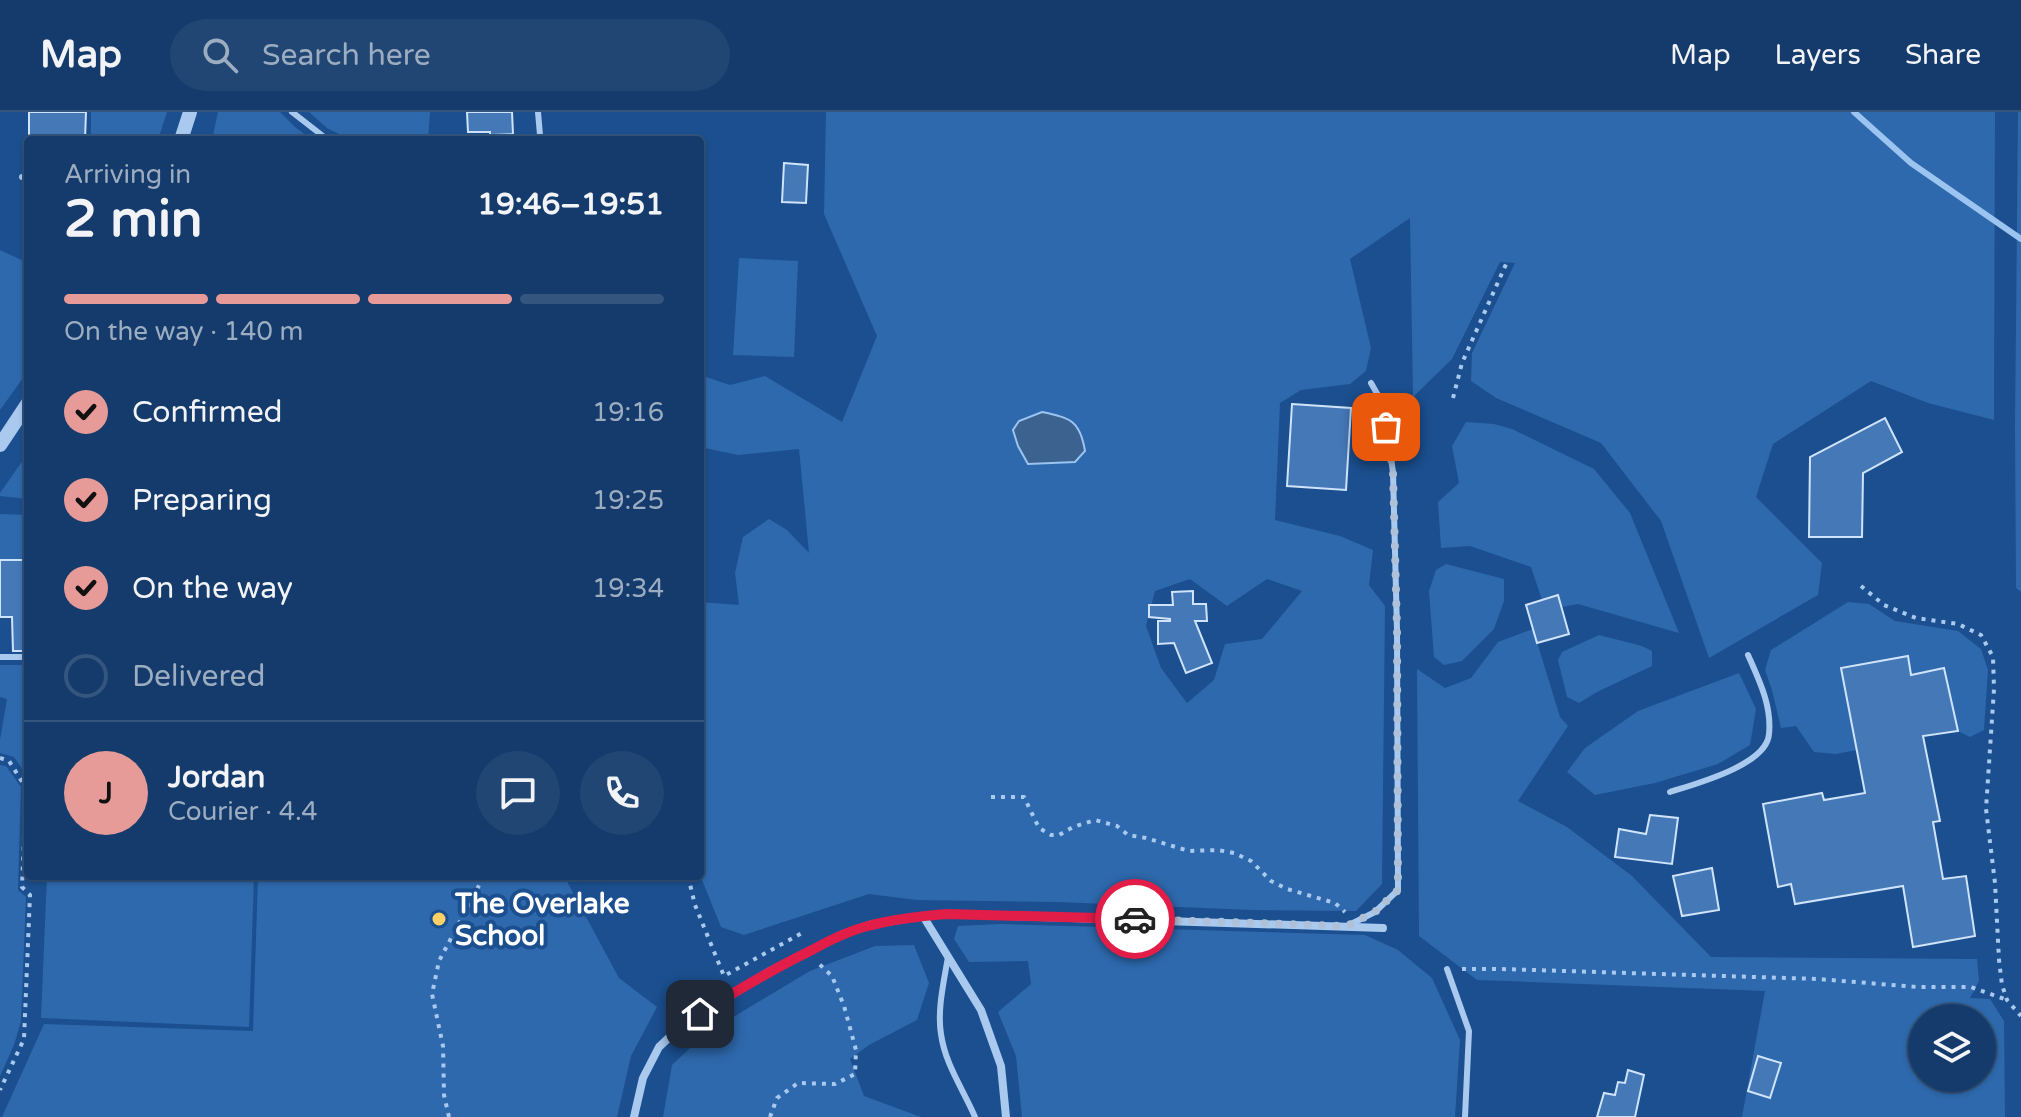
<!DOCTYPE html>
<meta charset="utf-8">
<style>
body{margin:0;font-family:"Varela Round",sans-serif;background:#214673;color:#f1f3f6;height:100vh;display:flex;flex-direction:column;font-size:30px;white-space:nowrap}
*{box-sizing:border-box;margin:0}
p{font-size:26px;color:#9dadc1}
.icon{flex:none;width:44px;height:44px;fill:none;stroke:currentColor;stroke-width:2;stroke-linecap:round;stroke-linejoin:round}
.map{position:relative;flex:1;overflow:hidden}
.panel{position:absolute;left:24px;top:24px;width:680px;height:744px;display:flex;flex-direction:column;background:#143b6b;border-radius:8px;box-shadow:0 2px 6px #0004,0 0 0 2px #33557e}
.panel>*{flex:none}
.controls{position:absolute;left:1908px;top:892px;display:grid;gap:16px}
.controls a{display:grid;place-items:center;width:88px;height:88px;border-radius:50%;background:#143b6b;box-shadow:0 2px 6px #0004,0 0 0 2px #33557e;font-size:40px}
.pin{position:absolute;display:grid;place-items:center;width:68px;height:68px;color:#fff;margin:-34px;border-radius:16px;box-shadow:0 4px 12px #0006}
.courier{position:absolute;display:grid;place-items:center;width:80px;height:80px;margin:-40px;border:6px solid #e11d48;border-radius:50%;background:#fff;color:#222;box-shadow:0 2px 10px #0007}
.overview em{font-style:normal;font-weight:800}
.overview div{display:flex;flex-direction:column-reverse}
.overview{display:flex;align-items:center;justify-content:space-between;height:136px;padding:0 40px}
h1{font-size:52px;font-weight:800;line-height:60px}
.bar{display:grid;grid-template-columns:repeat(4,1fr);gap:12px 8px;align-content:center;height:96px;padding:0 40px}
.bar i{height:10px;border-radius:6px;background:#33557e}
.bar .on{background:#e69b98}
.bar p{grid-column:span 4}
.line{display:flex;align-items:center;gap:20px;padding:0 40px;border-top:2px solid #33557e}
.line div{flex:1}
.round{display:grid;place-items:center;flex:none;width:84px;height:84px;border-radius:42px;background:#214673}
ol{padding:0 40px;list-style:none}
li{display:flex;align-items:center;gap:24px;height:88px}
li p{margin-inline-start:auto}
li .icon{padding:8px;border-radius:50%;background:#e69b98;color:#111;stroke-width:4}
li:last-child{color:#9dadc1}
li i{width:44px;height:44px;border:4px solid #33557e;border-radius:50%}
header{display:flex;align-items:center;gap:48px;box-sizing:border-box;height:112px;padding:0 40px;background:#143b6b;border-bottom:2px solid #33557e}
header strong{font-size:38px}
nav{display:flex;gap:44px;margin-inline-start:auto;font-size:28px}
.search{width:560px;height:72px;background:#214673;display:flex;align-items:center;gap:20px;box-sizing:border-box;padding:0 28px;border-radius:44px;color:#9dadc1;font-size:30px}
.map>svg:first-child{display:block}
.green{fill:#2e69ad;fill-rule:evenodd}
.water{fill:#3c6290;stroke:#9cc4f0;stroke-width:2}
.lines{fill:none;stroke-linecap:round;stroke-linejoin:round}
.stream{stroke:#9cc4f0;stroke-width:6}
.building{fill:#4478b7;stroke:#cfe3fa;stroke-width:2}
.path{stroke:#a9c9ee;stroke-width:4;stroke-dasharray:4 6;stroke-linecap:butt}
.service{stroke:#a9c9ee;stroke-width:6}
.minor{stroke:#a9c9ee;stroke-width:8}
.tertiary{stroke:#a9c9ee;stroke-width:14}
.done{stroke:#afc1d8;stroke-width:8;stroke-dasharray:0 14.4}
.route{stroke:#e11d48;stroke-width:10}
.poi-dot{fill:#ffd166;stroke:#1b4f8f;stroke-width:3}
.labels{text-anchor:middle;stroke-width:8;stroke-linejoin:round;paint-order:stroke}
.poi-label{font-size:28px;font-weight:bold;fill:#fff;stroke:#1b4f8f;text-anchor:start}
</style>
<header>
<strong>Map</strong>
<div class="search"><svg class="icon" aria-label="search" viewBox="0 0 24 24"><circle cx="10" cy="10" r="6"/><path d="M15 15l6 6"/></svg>Search here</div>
<nav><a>Map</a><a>Layers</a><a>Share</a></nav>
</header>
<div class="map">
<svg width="2021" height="1005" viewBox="0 0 2021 1005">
<rect width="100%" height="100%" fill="#1b4f8f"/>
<!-- green -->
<g class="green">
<path d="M91,0H167L158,28H91Z"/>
<path d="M218,0H280L295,15L312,28H212Z"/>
<path d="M309,0H430L428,28H351L327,16Z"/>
<path d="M826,0H1995L1994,308L1928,291L1871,269L1773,332L1756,385L1822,451L1818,483L1709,546L1661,409L1601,331L1496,286L1471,269L1472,241L1515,151L1500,150L1452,247L1413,285L1410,106L1350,147L1371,236L1366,259L1350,272L1301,278L1280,291L1275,408L1340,424L1373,438L1369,473L1385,494L1382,772L1356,799L1251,798L1059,790L917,788L869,782L744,823L721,815L700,763V490L739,493L735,461L743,425L769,407L787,418L809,441L799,337L738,343L700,335V263L730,273L765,264L842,310L877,224L824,102ZM1190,467L1227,494L1267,467L1302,479L1262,527L1225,532L1214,568L1187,591L1161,556L1146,514L1155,479Z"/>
<path d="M2018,0H2021V480L2016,476L2015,315Z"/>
<path d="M0,138L28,151V259L0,298Z"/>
<path d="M739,146L798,149L794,245L733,243Z"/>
<path d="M1466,310L1494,312L1512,317L1594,357L1630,401L1679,521L1578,492L1562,495L1558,483L1542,488L1531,455L1470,434L1441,436L1438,390L1459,371L1452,334Z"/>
<path d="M28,341V387L0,384V381Z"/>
<path d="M0,402L28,403V447H0Z"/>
<path d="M1446,452L1504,467V489L1494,517L1462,549L1444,553L1434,545L1429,479L1436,458Z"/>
<path d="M1848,490L1869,492L1895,509L1958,519L1981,537L1988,558L1984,618L1970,625L1958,619L1944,556L1911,562L1907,544L1841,556L1857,638L1836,642L1814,640L1796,614L1781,616L1772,578L1765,558L1771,538Z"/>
<path d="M1533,517L1560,605L1568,614L1518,689L1567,715L1632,764L1711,845L1977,847L1979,869L1970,886L1990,887L2004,909L2005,1005H1742L1765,879L1477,868L1419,824L1417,557L1445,576L1471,566L1498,530ZM1922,906H1982V966H1922Z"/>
<path d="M1599,523L1642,534L1652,539V554L1597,580L1579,591L1567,585L1558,548L1562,540Z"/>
<path d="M0,553H28V665L14,645L0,641V628L7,587L0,585Z"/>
<path d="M1739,561L1756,597L1750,633L1718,652L1655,671L1595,683L1567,660L1585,636L1638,599Z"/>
<path d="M0,653L6,654L21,675L18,778L26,785L21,909L14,933L0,964Z"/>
<path d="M47,764H254L249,915L41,906Z"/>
<path d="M258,764H564L619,866L657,895L631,944L617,1005H2L44,912L253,919Z"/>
<path d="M1000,812L1365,823L1398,838L1432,866L1460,928L1455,1005H1022L1016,944L998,900L1031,872L1028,849L969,850L954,827L958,814Z"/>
<path d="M914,833L929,871L917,908L869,933L850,947L864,984L921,1005H663L672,953L705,922L810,859L875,834Z"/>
</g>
<!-- water -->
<path class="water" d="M1042,300C1070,306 1080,308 1085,339L1075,350L1028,352L1018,334L1013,318L1019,309Z"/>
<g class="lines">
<!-- stream -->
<path class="stream" d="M1854,0L1911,51L2021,127"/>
</g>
<!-- building -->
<g class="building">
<path d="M29,0H86L85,28H29Z"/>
<path d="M467,0H512L513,22L490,23V20H468Z"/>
<path d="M784,51L808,53L806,91L782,90Z"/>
<path d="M1292,292L1351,296L1346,378L1287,374Z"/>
<path d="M1885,306L1902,340L1863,361L1862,425H1809L1810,345Z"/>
<path d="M0,448H28V539H13L12,505H0Z"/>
<path d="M1193,479V492H1206L1207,509H1195L1212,551L1186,561L1174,531L1158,532V509H1170V507L1149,505V493H1173L1172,480Z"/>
<path d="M1558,483L1569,522L1537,531L1526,493Z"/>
<path d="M1908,544L1911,563L1944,556L1958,619L1923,624L1940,709L1933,710L1943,767L1966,764L1975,824L1913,835L1903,774L1795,792L1791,772L1778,775L1763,692L1822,681L1824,688L1865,681L1841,556Z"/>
<path d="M1650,703L1678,706L1672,752L1615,745L1619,717L1646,722Z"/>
<path d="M1712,756L1719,798L1682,804L1673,764Z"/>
<path d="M1758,944L1781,951L1770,986L1748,979Z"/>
<path d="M1628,958L1644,963L1635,1005H1597L1604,981L1615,983L1618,970L1625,971Z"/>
</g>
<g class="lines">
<!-- path -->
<g class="path">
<path d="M1453,286L1462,251L1507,150"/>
<path d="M1861,474L1884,493L1916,506L1958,512L1981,523L1993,545L1994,577L1986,697L1995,771L1999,848L2002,873L2007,888L2021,904"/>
<path d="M0,646L9,649L26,676L22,775L30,783L24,927L0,978"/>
<path d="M991,685H1024L1039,716L1051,723H1059L1073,715L1095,708L1117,714L1128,723L1146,726L1189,739L1218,738L1234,741L1251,749L1271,769L1287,777L1335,791L1345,800"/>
<path d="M688,764L695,793L724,864L802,821"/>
<path d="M1462,857H1501L1818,867L1917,875H1971L2007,888"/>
<path d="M449,1005L444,983L443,934L432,882L439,849L484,764"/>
<path d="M770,1005L777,986L798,971L835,972L855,962L856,938L844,894L832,864L817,850"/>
</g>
<!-- service -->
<g class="service">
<path d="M292,0L328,28"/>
<path d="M538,0L540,23L538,28"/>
<path d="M22,65H28"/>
<path d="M0,545H28"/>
<path d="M1670,680C1695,672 1767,653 1769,622C1772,594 1759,568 1748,543"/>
<path d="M1347,814L1375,800L1398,778L1397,518L1393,360L1383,292L1371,271"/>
<path d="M948,845C944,869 937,898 941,922C945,952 963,977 975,1005"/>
<path d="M1447,857L1469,919L1465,1005"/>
</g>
<!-- minor -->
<g class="minor">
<path d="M923,804L981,898L1001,954L1006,1005"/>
<path d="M634,1005L643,966L659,935L676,919L700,902L770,859L843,822L869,813L923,804L947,802L1383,816"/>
</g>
<!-- tertiary -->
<g class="tertiary">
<path d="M181,28L190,0"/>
<path d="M0,333L28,291"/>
</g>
</g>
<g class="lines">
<!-- done -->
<path class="done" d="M1135,807L1347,814L1375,800L1398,778L1397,518L1393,360L1386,315"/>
<!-- route -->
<path class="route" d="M700,902C736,879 773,857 812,838C830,828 848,819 868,814C894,807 921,804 947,802L1135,807"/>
</g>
<!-- markers -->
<circle class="poi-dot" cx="439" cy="807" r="8"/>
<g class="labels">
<!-- poi labels -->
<g class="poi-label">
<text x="455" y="801">The Overlake<tspan x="455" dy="32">School</tspan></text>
</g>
</g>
</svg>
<div class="controls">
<a><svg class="icon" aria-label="layers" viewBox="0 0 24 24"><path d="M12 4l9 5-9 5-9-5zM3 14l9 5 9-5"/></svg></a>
</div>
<div class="pin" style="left:1386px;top:315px;background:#ea580c"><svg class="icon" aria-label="bag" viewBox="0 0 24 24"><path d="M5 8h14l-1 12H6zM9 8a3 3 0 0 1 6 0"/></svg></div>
<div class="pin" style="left:700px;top:902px;background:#1f2937"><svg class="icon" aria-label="home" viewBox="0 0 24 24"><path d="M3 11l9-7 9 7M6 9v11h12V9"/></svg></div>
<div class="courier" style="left:1135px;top:807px"><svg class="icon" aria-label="car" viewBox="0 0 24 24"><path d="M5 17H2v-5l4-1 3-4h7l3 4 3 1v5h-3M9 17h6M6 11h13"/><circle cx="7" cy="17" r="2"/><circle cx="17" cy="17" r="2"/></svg></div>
<section class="panel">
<div class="overview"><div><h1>2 min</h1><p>Arriving in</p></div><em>19:46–19:51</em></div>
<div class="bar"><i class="on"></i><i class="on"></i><i class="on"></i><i></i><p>On the way · 140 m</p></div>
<ol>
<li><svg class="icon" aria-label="check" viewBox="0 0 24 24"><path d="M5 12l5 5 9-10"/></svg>Confirmed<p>19:16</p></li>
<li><svg class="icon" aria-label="check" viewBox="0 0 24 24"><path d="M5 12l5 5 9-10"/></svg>Preparing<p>19:25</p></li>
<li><svg class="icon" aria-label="check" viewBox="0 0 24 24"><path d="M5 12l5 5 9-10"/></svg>On the way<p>19:34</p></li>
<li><i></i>Delivered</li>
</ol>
<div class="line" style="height:144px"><b class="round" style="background:#e69b98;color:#111">J</b><div><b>Jordan</b><p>Courier · 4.4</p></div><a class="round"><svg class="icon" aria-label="chat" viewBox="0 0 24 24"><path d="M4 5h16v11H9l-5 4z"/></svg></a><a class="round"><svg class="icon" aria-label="phone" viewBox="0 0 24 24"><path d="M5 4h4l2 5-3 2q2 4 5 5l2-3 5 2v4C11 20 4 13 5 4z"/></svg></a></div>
</section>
</div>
